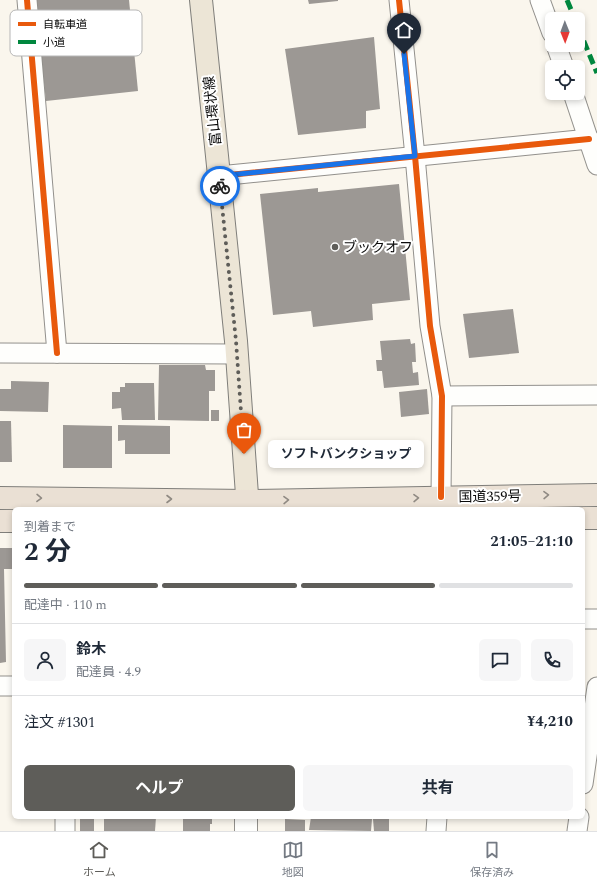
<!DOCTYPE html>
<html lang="ja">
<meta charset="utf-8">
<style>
body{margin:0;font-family:Spectral,"Noto Sans JP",serif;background:#f6f6f7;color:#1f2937;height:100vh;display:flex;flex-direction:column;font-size:15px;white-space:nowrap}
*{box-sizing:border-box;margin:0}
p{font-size:13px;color:#747a83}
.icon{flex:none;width:22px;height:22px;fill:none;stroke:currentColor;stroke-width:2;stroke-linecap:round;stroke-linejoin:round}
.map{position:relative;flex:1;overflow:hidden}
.drawer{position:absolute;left:12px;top:507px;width:573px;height:312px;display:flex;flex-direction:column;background:#fff;border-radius:6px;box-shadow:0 2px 6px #0003}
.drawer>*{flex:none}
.needle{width:26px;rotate:179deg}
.fabs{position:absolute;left:545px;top:12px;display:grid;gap:8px}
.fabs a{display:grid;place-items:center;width:40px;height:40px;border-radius:6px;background:#fff;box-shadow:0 2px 6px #0003;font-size:20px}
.pin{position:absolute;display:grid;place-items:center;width:34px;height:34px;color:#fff;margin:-41px -17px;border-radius:50% 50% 50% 0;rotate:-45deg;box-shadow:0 0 4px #0007}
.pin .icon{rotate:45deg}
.courier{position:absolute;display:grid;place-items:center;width:40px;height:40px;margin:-20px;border:3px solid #1a73e8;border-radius:50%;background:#fff;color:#222;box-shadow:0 1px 5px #0007}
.bubble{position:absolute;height:28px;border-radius:6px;background:#fff;box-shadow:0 2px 6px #0003;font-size:13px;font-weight:700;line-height:28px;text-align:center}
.summary em{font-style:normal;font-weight:700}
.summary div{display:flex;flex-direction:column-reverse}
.summary{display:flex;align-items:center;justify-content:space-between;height:68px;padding:0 12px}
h1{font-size:26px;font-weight:700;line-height:30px}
.bar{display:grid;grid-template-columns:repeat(4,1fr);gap:6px 4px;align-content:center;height:48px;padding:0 12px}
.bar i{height:5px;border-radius:3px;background:#e0e1e3}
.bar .selected{background:#5e5d59}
.bar p{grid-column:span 4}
.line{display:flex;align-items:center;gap:10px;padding:0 12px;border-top:1px solid #e0e1e3}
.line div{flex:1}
.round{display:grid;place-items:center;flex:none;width:42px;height:42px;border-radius:6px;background:#f6f6f7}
.primary-button{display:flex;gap:8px;margin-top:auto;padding:8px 12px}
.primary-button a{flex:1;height:46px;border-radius:6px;background:#5e5d59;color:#fff;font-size:16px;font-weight:700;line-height:46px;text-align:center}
.primary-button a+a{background:#f6f6f7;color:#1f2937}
.tab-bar{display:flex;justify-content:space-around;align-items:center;height:56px;border-top:1px solid #e0e1e3;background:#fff;font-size:11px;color:#747a83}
.tab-bar a{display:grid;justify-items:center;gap:2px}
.tab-bar .selected{color:#5e5d59}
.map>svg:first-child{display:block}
.building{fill:#9c9894}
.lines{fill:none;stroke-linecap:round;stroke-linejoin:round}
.minor-casing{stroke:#92908c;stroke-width:21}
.tertiary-casing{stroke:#92908c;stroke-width:24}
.primary-casing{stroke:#7f7e7a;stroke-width:24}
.trunk-casing{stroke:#7f7e7a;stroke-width:24}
.minor{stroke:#fefefc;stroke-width:19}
.tertiary{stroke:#fefefc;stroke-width:22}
.primary{stroke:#ece5d6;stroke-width:22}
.trunk{stroke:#eae0d4;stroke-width:22}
.quiet{stroke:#00873e;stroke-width:5;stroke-dasharray:10 5;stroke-linecap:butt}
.cycleway-casing{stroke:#fff;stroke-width:8}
.cycleway{stroke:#e8590c;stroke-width:6}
.oneway{stroke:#908a83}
.done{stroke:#5e5d59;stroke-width:4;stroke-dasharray:0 7.2}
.route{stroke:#1a73e8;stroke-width:5}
.poi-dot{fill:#5e5d59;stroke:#fff;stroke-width:1.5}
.labels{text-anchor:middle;stroke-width:4;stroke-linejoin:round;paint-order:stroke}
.street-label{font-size:14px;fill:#0a0a0a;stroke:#fff}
.poi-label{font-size:14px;fill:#0a0a0a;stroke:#fff;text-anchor:start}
.key{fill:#fff;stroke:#b6b6b6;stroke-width:1}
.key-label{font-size:11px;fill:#0a0a0a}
</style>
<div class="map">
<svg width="597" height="831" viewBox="0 0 597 831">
<rect width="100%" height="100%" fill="#faf6ed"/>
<!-- building -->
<g class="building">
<path d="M35,0H129L138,91L46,101Z"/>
<path d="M308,0H338V1L309,4Z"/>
<path d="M374,37L380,109L366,111V128L298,135L285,49Z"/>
<path d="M399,184L410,300L372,304L373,320L313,327L311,311L273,315L260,194L318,188V192Z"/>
<path d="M513,309L519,353L469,358L463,314Z"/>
<path d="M410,339L411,344L415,343L416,362H412L413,373L418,372L419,385L384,388L382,371H377L376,360H382L380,341Z"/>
<path d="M159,365H205L206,370H215V391H209V421L158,420Z"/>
<path d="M11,381L49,382L48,412L0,411V389H11Z"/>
<path d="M125,383H154L155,420H122L121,408L112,409V392H120V387H125Z"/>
<path d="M427,389L429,414L401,417L399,392Z"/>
<rect x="211" y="410" width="8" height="11"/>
<path d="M0,421H11L12,462H0Z"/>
<path d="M63,425L112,426V468H63Z"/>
<path d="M118,425L170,426V454H125V440L118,441Z"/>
<path d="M0,548H14V569H4L6,662L0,663Z"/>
<rect x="80" y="817" width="14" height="14"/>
<path d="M104,817H156L155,831H104Z"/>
<path d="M183,817H212V824H210V831H183Z"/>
<path d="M311,817H366V819H372L371,831L309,830Z"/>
<path d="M389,818V831H374L373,819Z"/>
<path d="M285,819L305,820V831H285Z"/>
</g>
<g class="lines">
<defs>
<g id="minor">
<path d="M27,0L57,353"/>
<path d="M399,0L415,156L430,326L442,396L441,497"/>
<path d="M540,0L552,33"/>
<path d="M556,45L564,67"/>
<path d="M573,93L597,165"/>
<path d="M219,176L589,139"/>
<path d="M0,353L237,354"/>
<path d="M442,396L597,395"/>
<path d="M583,619H597"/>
<path d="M0,686H14"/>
<path d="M583,784L597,687"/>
<path d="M65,831V817"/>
<path d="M436,831L437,817"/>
<path d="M577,831L579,817"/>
</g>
<path id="tertiary" d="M246,831V817"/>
<path id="primary" d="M201,0L236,341L248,509"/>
<g id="trunk">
<path d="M0,498L247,501L597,495"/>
<path d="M583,518H597"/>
<path d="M0,521H14"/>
</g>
</defs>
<!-- minor casing -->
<use href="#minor" class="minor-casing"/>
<!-- tertiary casing -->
<use href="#tertiary" class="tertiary-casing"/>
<!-- primary casing -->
<use href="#primary" class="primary-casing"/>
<!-- trunk casing -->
<use href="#trunk" class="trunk-casing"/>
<!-- minor -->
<use href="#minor" class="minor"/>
<!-- tertiary -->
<use href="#tertiary" class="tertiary"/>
<!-- primary -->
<use href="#primary" class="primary"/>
<!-- trunk -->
<use href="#trunk" class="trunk"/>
<!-- quiet -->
<g class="quiet">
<path d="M567,0L575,19"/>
<path d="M578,27L597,73"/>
</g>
<defs>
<g id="cycleway">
<path d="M27,0L57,353"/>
<path d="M399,0L415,156L430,326L442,396L441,497"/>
<path d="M219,176L589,139"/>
</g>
</defs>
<!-- cycleway casing -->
<use href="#cycleway" class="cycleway-casing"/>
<!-- cycleway -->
<use href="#cycleway" class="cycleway"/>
</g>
<!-- one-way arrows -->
<defs><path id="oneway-chevron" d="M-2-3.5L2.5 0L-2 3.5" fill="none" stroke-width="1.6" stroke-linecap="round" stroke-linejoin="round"/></defs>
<g class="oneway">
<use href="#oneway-chevron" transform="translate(546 495) rotate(-1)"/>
<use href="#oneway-chevron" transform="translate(39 498) rotate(1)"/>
<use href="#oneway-chevron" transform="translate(416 498) rotate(-1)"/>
<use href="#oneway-chevron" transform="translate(169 499)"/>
<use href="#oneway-chevron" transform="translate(286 500) rotate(-1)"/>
</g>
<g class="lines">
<!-- done -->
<path class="done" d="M220,186L236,341L244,454"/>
<!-- route -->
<path class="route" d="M220,186L219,176L415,156L404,54"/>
</g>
<!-- markers -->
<circle class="poi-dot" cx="335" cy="247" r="4"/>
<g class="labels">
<!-- street labels -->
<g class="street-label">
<text transform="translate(212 111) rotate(-96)" y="5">富山環状線</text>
<text transform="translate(490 496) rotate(-1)" y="5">国道359号</text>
</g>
<!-- poi labels -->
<g class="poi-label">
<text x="343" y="252">ブックオフ</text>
</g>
</g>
<!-- legend -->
<rect x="10" y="10" width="132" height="46" rx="6" class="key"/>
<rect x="18" y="22" width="18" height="4" fill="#e8590c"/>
<rect x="18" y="40" width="18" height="4" fill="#00873e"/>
<g class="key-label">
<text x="43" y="28">自転車道</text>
<text x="43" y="46">小道</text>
</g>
</svg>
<div class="fabs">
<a><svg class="needle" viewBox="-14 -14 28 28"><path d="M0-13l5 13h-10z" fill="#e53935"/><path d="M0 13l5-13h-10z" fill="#747a83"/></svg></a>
<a><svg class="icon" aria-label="locate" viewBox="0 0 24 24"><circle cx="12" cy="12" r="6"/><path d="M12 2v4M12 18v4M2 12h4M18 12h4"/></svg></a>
</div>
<div class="pin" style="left:244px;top:454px;background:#ea580c"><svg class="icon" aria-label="bag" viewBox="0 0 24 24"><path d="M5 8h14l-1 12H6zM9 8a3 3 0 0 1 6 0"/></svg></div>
<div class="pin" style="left:404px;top:54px;background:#1f2937"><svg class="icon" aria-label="home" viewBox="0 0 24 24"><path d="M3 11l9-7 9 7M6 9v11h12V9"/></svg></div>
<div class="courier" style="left:220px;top:186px"><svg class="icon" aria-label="bike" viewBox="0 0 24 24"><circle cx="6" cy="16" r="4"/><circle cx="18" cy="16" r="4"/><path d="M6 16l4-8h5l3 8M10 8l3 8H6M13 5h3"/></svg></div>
<div class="bubble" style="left:268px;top:440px;width:156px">ソフトバンクショップ</div>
<section class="drawer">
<div class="summary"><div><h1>2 分</h1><p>到着まで</p></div><em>21:05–21:10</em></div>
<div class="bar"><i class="selected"></i><i class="selected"></i><i class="selected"></i><i></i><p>配達中 · 110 m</p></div>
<div class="line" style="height:72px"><a class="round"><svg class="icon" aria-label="person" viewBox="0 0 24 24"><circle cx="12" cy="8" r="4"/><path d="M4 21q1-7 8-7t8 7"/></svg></a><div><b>鈴木</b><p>配達員 · 4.9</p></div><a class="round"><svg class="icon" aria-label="chat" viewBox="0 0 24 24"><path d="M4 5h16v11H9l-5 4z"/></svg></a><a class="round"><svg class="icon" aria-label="phone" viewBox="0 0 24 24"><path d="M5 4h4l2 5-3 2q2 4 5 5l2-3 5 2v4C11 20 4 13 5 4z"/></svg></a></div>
<div class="line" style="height:52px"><div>注文 #1301</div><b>¥4,210</b></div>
<div class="primary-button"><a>ヘルプ</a><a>共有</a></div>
</section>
</div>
<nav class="tab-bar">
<a class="selected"><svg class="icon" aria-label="home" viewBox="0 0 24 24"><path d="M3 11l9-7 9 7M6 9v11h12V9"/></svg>ホーム</a>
<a><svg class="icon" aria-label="map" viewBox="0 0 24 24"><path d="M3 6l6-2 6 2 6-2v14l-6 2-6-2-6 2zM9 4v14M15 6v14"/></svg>地図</a>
<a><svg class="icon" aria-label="saved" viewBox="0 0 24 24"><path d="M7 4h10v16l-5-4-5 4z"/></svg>保存済み</a>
</nav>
